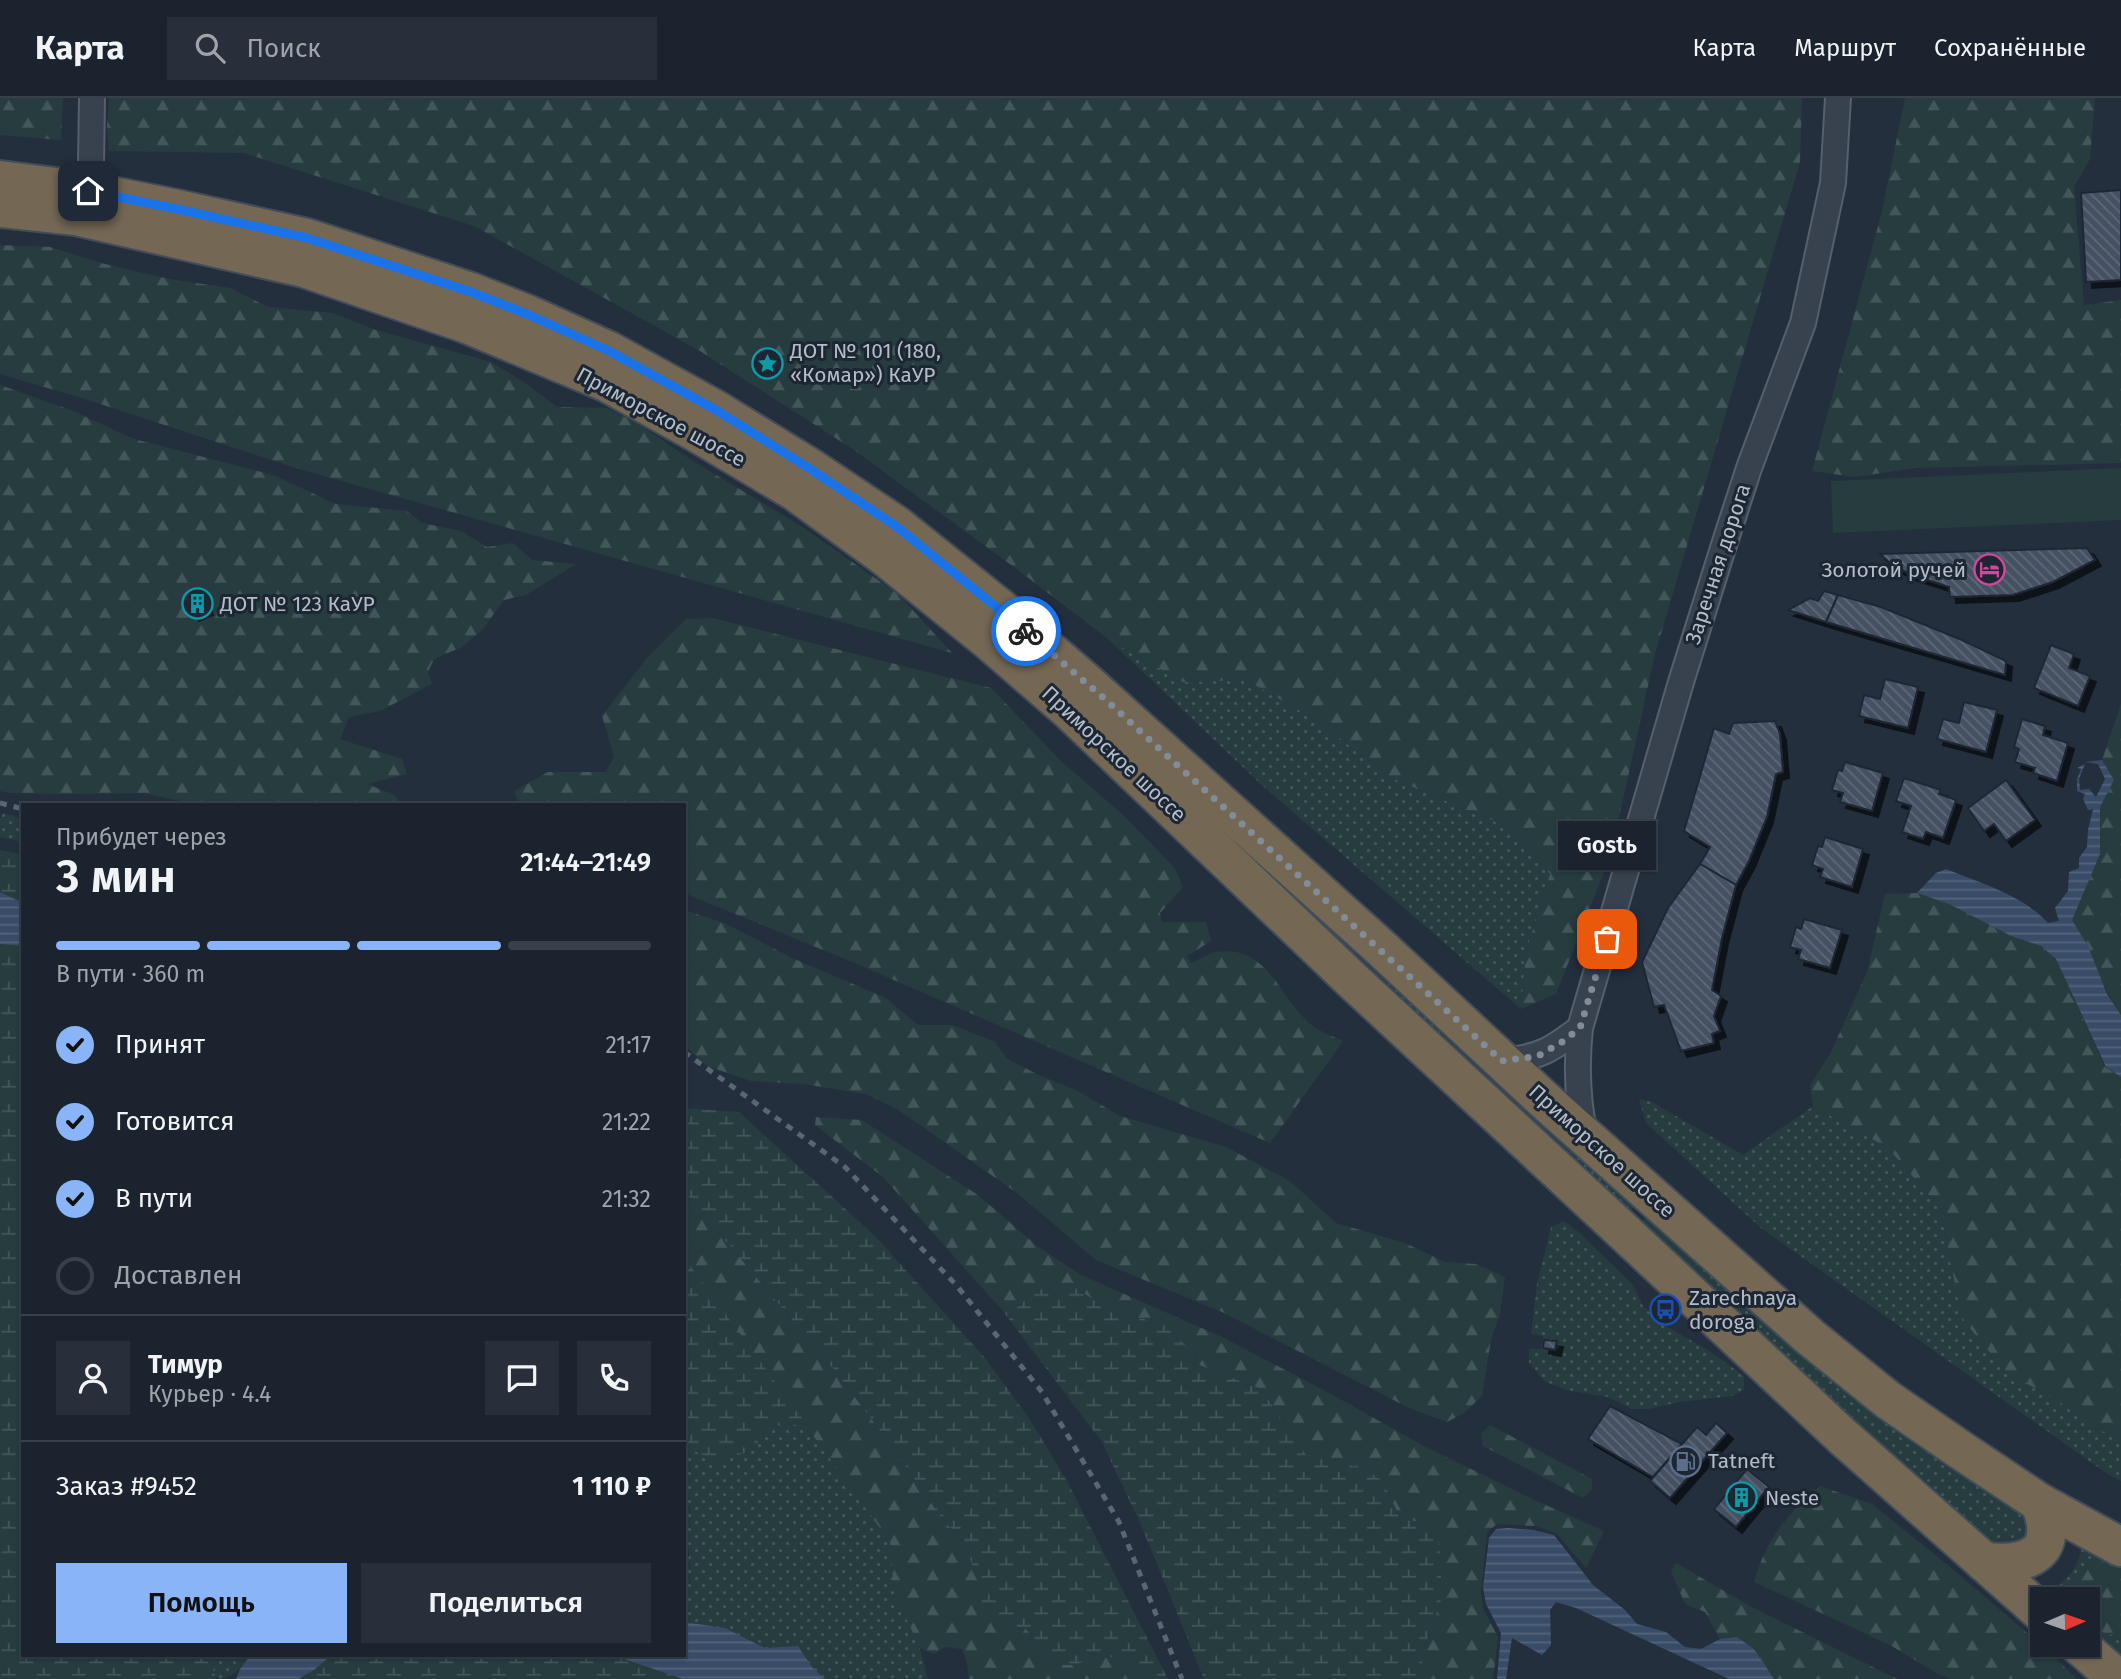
<!DOCTYPE html>
<html lang="ru">
<meta charset="utf-8">
<style>
body{margin:0;font-family:"Fira Sans",sans-serif;background:#282f3a;color:#f1f3f6;height:100vh;display:flex;flex-direction:column;font-size:26px;white-space:nowrap}
*{box-sizing:border-box;margin:0}
p{font-size:23px;color:#a0a4aa}
.icon{flex:none;width:38px;height:38px;fill:none;stroke:currentColor;stroke-width:2;stroke-linecap:round;stroke-linejoin:round}
.map{position:relative;flex:1;overflow:hidden}
.side{position:absolute;left:21px;top:705px;width:665px;height:854px;display:flex;flex-direction:column;background:#1b232e;border-radius:0px;box-shadow:0 2px 5px #0004,0 0 0 2px #39404a}
.side>*{flex:none}
.needle{width:46px;rotate:88deg}
.buttons{position:absolute;left:2030px;top:1489px;display:grid;gap:14px}
.buttons a{display:grid;place-items:center;width:70px;height:70px;border-radius:0px;background:#1b232e;box-shadow:0 2px 5px #0004,0 0 0 2px #39404a;font-size:35px}
.pin{position:absolute;display:grid;place-items:center;width:60px;height:60px;color:#fff;margin:-30px;border-radius:14px;box-shadow:0 4px 10px #0006}
.courier{position:absolute;display:grid;place-items:center;width:70px;height:70px;margin:-35px;border:5px solid #1a73e8;border-radius:50%;background:#fff;color:#222;box-shadow:0 2px 9px #0007}
.bubble{position:absolute;height:49px;border-radius:0px;background:#1b232e;box-shadow:0 2px 5px #0004,0 0 0 2px #39404a;font-size:23px;font-weight:600;line-height:49px;text-align:center}
.summary em{font-style:normal;font-weight:600}
.summary div{display:flex;flex-direction:column-reverse}
.summary{display:flex;align-items:center;justify-content:space-between;height:119px;padding:0 35px}
h1{font-size:46px;font-weight:600;line-height:52px}
.bar{display:grid;grid-template-columns:repeat(4,1fr);gap:10px 7px;align-content:center;height:84px;padding:0 35px}
.bar i{height:9px;border-radius:5px;background:#39404a}
.bar .on{background:#8ab4f8}
.bar p{grid-column:span 4}
.line{display:flex;align-items:center;gap:18px;padding:0 35px;border-top:2px solid #39404a}
.line div{flex:1}
.round{display:grid;place-items:center;flex:none;width:74px;height:74px;border-radius:0px;background:#282f3a}
ol{padding:0 35px;list-style:none}
li{display:flex;align-items:center;gap:21px;height:77px}
li p{margin-inline-start:auto}
li .icon{padding:7px;border-radius:50%;background:#8ab4f8;color:#111;stroke-width:4}
li:last-child{color:#a0a4aa}
li i{width:38px;height:38px;border:4px solid #39404a;border-radius:50%}
.action{display:flex;gap:14px;margin-top:auto;padding:14px 35px}
.action a{flex:1;height:80px;border-radius:0px;background:#8ab4f8;color:#111;font-size:28px;font-weight:600;line-height:80px;text-align:center}
.action a+a{background:#282f3a;color:#f1f3f6}
header{display:flex;align-items:center;gap:42px;box-sizing:border-box;height:98px;padding:0 35px;background:#1b232e;border-bottom:2px solid #39404a}
header strong{font-size:33px}
nav{display:flex;gap:38px;margin-inline-start:auto;font-size:24px}
.search{width:490px;height:63px;background:#282f3a;display:flex;align-items:center;gap:18px;box-sizing:border-box;padding:0 24px;border-radius:0px;color:#a0a4aa;font-size:26px}
.map>svg:first-child{display:block}
.grass{fill:url(#grass-dots)}
.forest{fill:url(#forest-firs)}
.wetland{fill:url(#wetland-marsh)}
.garden{fill:#263c3f}
.water{fill:url(#water-rules)}
.building{fill:url(#building-back-hatch);stroke:#1f2835;stroke-width:2;filter:url(#shadow)}
.lines{fill:none;stroke-linecap:round;stroke-linejoin:round}
.street-casing{stroke:#565f6c;stroke-width:28}
.highway-casing{stroke:#434c59;stroke-width:42}
.street{stroke:#38414e;stroke-width:24}
.highway{stroke:#746855;stroke-width:38}
.rail{stroke:#5a6575;stroke-width:5;stroke-dasharray:7 7;stroke-linecap:butt}
.done{stroke:#828b98;stroke-width:7;stroke-dasharray:0 12.6}
.route{stroke:#1a73e8;stroke-width:9}
.labels{text-anchor:middle;stroke-width:6;stroke-linejoin:round;paint-order:stroke}
.poi-label{font-size:21px;fill:#b4bcc9;stroke:#1d2633;text-anchor:start}
.street-label{font-size:21px;fill:#b4bcc9;stroke:#1d2633}
</style>
<header>
<strong>Карта</strong>
<div class="search"><svg class="icon" aria-label="search" viewBox="0 0 24 24"><circle cx="10" cy="10" r="6"/><path d="M15 15l6 6"/></svg>Поиск</div>
<nav><a>Карта</a><a>Маршрут</a><a>Сохранённые</a></nav>
</header>
<div class="map">
<svg width="2121" height="1581" viewBox="0 0 2121 1581">
<defs>
<pattern id="grass-dots" width="8" height="8" patternUnits="userSpaceOnUse" patternTransform="scale(1.75)"><rect width="8" height="8" fill="#263c3f"/><path d="M2 2h.1M6 6h.1" fill="none" stroke="#435659" stroke-width="1.8" stroke-linecap="round"/></pattern>
<pattern id="forest-firs" width="22" height="20" patternUnits="userSpaceOnUse" patternTransform="scale(1.75)"><rect width="22" height="20" fill="#263c3f"/><path d="M5 1l3.5 6h-7zM16 11l3.5 6h-7z" fill="#435659"/></pattern>
<pattern id="wetland-marsh" width="20" height="14" patternUnits="userSpaceOnUse" patternTransform="scale(1.75)"><rect width="20" height="14" fill="#263c3f"/><path d="M1 5h8M5 5V1M11 12h8M15 12V8" fill="none" stroke="#435659"/></pattern>
<pattern id="water-rules" width="6" height="5" patternUnits="userSpaceOnUse" patternTransform="scale(1.75)"><rect width="6" height="5" fill="#394c67"/><path d="M0 2.5h6" fill="none" stroke="#53647b"/></pattern>
<pattern id="building-back-hatch" width="6" height="6" patternUnits="userSpaceOnUse" patternTransform="scale(1.75)"><rect width="6" height="6" fill="#455162"/><path d="M-1 5l2 2M0 0l6 6M5-1l2 2" fill="none" stroke="#5d6877"/></pattern>
<filter id="shadow"><feDropShadow dx="6" dy="6" stdDeviation="0" flood-color="#0009"/></filter>
</defs>
<rect width="100%" height="100%" fill="#242f3e"/>
<!-- grass -->
<g class="grass">
<path d="M1108,541L1183,584L1246,582L1311,619L1394,681L1506,728L1550,776L1526,854L1521,911L1265,690Z"/>
<path d="M1185,690L1635,1107L1628,1116L1179,698Z"/>
<path d="M3,715L23,721V744L0,739V721Z"/>
<path d="M1639,1001L1652,1004L1743,1057L1813,1008L1888,1050L1940,1110L1953,1177L2057,1302L2098,1331L2121,1339V1383L2109,1377L1761,1130L1646,1025Z"/>
<path d="M1647,1118L1892,1323L1997,1400L2035,1422L2037,1440L1999,1452L1984,1440L1640,1126Z"/>
<path d="M1564,1123L1581,1136L1633,1187L1643,1208L1662,1226L1708,1252L1744,1278V1292L1732,1298L1679,1304L1649,1311H1632L1608,1299L1566,1292L1544,1283L1529,1265V1251H1541L1543,1238L1531,1236L1537,1186L1551,1129Z"/>
<path d="M806,1326L890,1444C894,1473 901,1502 911,1529C918,1546 925,1562 927,1581H825L812,1569L797,1548L765,1550L725,1530L684,1524V1461L689,1459L688,1444L684,1441V1346L764,1328Z"/>
<path d="M2082,1445L2121,1464V1564L2088,1534V1502L2053,1501L2046,1496C2069,1479 2078,1474 2082,1445Z"/>
<path d="M219,1558H250C241,1569 233,1581 217,1581L213,1572Z"/>
</g>
<!-- forest -->
<g class="forest">
<path d="M0,0H63L61,42L0,37Z"/>
<path d="M109,0H1802L1800,64L1655,556L1611,756L1556,896L1521,911L1526,854L1550,776L1506,728L1394,681L1311,619L1246,582L1183,584L1108,541L1018,472L854,352L700,253L474,128L244,55L109,53L107,28Z"/>
<path d="M1905,0H2095L2090,61L2074,89L2084,207L2121,202V365L1915,370L1855,379L1812,373L1882,113Z"/>
<path d="M0,147L50,149L101,165L169,181L230,190L268,209L333,215L376,232L491,264L525,285L557,309L606,310L637,325L693,363L801,428L898,496L952,555L299,371L82,300L0,276Z"/>
<path d="M0,287L73,313L134,341L273,377L336,406L407,413L422,425L461,433L487,449L513,445L532,462L576,466L526,497L504,502L483,531L462,549L434,561L428,574L432,586L380,613L349,619L340,641L402,661L407,676L367,686L392,696L404,707H199L144,695L69,696L10,695L0,693Z"/>
<path d="M712,520L991,590L1061,663L1122,716L1174,769L1183,789L1160,815L1162,824H1206L1211,843L1187,858L1191,865C1199,862 1208,855 1216,854C1267,846 1278,897 1309,925C1318,933 1332,938 1343,943L1270,1045L850,863L684,795V707H520L514,693L548,674H606L614,658L602,618L647,560L686,521Z"/>
<path d="M2121,606V917C2101,887 2091,853 2072,822L2100,756V709L2114,682L2102,662Z"/>
<path d="M1917,795L1949,806L2011,838L2041,848L2056,861L2105,969L2121,979V1339L2098,1332L2057,1302L2007,1275L1964,1223L1953,1177L1940,1110L1888,1050L1813,1008L1810,987L1830,956L1867,874L1885,796Z"/>
<path d="M684,812L724,825L792,860L886,900L918,927H953L995,944L1007,961L1039,977L1076,992L1120,1018L1226,1049L1290,1083L1336,1125L1405,1145L1445,1164L1476,1166L1505,1179L1500,1216L1491,1242L1482,1298L1464,1315L1447,1324L1409,1310L1222,1214L1096,1162L1017,1095L897,1011L866,996L803,986L751,983L707,968L684,947Z"/>
<path d="M816,1019L862,1022L978,1097L1037,1148L1081,1177L1222,1239L1331,1296L1420,1346L1530,1400L1604,1433L1586,1470L1556,1435L1535,1428L1497,1426L1487,1434L1481,1494L1483,1511L1498,1539L1493,1581H1421L1423,1553L1441,1502L1419,1424L1400,1420L1383,1383L1365,1371L1306,1358L1261,1291L1199,1267L1174,1234L1144,1221L1117,1217L1071,1187L1037,1192L1018,1209L1002,1212L883,1079L815,1027Z"/>
<path d="M684,1093L836,1274L891,1347L944,1423L964,1444L977,1480L978,1498L1006,1527L1025,1530L1036,1542L1050,1566L1077,1567L1092,1556L1118,1560L1142,1579L1168,1581H969L967,1565L962,1551L945,1549L934,1556L920,1550L894,1494L890,1444L684,1159Z"/>
<path d="M1490,1327L1592,1381V1391L1583,1400L1483,1348L1481,1336Z"/>
<path d="M1820,1388L1872,1406L1950,1469L2049,1554L2077,1581H1951L1938,1576L1890,1547L1754,1484C1765,1443 1788,1415 1820,1388Z"/>
<path d="M2096,1461L2121,1473V1530L2108,1539L2088,1521V1502L2065,1501L2062,1499Z"/>
<path d="M1676,1465L1750,1508L1897,1581H1774L1754,1551L1737,1539L1720,1541L1705,1514L1685,1506L1671,1473Z"/>
</g>
<!-- wetland -->
<g class="wetland">
<path d="M0,752L23,757V805L0,794Z"/>
<path d="M0,846L23,848V1558H219L213,1572L217,1581H0Z"/>
<path d="M684,1010L739,1014L875,1138L985,1260L1029,1320L1067,1383L1168,1581L1142,1579L1118,1560L1093,1556L1077,1567L1050,1566L1036,1542L1025,1530L1006,1527L991,1519L978,1498L977,1480L964,1444L944,1423L891,1347L836,1274L684,1093Z"/>
<path d="M684,1159L806,1326L764,1328L755,1352L713,1364L684,1346Z"/>
<path d="M1071,1187L1117,1217L1144,1221L1174,1234L1199,1267L1261,1291L1306,1357L1365,1371L1383,1383L1400,1420L1434,1428L1441,1459V1502L1423,1553L1421,1581H1204L1141,1427L1102,1344L1002,1212L1018,1209L1036,1192Z"/>
<path d="M331,1558H615L683,1581H298L314,1572Z"/>
</g>
<!-- garden -->
<path class="garden" d="M2121,370V422L1833,435L1831,383Z"/>
<!-- water -->
<g class="water">
<path d="M2102,662L2114,682L2100,709V756L2072,822L2088,848L2107,896L2121,917V979L2106,969L2056,861L2041,848L2011,838L1949,806L1917,795L1936,775L1946,771C1980,785 2023,797 2048,825L2059,823L2055,810L2068,793L2069,774L2079,770V760L2087,749L2088,732L2093,711L2088,712L2083,701L2085,696L2077,693V681L2081,671L2077,670L2085,666L2079,681L2080,692L2089,691L2096,699L2105,681L2098,666L2085,664Z"/>
<path d="M0,794L23,805V848L0,846Z"/>
<path d="M1508,1430L1534,1432L1554,1437L1593,1487L1625,1512L1637,1526L1666,1534L1685,1549L1701,1551L1720,1541L1737,1539L1754,1551L1774,1581H1729L1576,1510L1556,1504L1550,1512L1551,1547L1542,1557L1512,1540L1506,1581H1497L1501,1535L1486,1506L1483,1489L1489,1440L1496,1431Z"/>
<path d="M684,1524L725,1530L765,1550L798,1548L812,1569L825,1581H683L615,1558H684Z"/>
<path d="M250,1558H331L314,1572L298,1581H236L240,1571Z"/>
</g>
<!-- building -->
<g class="building">
<path d="M2121,92V182L2086,184L2081,95Z"/>
<path d="M2087,450L2095,462L2053,484L2013,497L1950,499L1949,489L1912,477L1893,468L1880,456Z"/>
<path d="M1824,493L1838,497L1826,524L1788,512L1810,500L1818,503Z"/>
<path d="M201,496L207,511L193,517L186,502Z"/>
<path d="M1838,497L1881,509L1962,542L2006,563L2005,577L1826,524Z"/>
<path d="M2051,547L2074,556L2069,570L2090,578L2078,608L2034,590Z"/>
<path d="M1885,581L1918,589L1908,630L1859,618L1864,597L1880,601Z"/>
<path d="M1964,604L1997,612L1986,654L1937,641L1943,621L1959,625Z"/>
<path d="M2022,621L2045,628L2043,637L2068,645L2057,683L2033,675L2035,670L2015,664L2019,651L2014,649Z"/>
<path d="M1775,623L1780,636L1783,674L1776,676L1767,719L1749,763L1736,787L1700,766L1710,749L1684,733L1714,630L1729,636L1733,625Z"/>
<path d="M1845,664L1883,675L1872,713L1840,704L1843,695L1832,692L1838,672L1842,673Z"/>
<path d="M1904,680L1941,692L1939,696L1956,702L1943,740L1926,734L1923,741L1902,734L1911,708L1896,703Z"/>
<path d="M2006,682L2035,722L2006,743L1994,726L1984,733L1968,710Z"/>
<path d="M1825,739L1863,751L1852,789L1820,779L1823,771L1812,767L1818,748L1822,749Z"/>
<path d="M1700,766L1736,787L1722,840L1712,892L1721,898L1714,918L1720,933L1712,936L1714,945L1681,953L1664,907L1654,909L1642,864L1668,810Z"/>
<path d="M1804,821L1842,832L1830,870L1798,861L1801,852L1790,849L1796,829L1801,831Z"/>
<path d="M1544,1242L1557,1243L1555,1252L1543,1250Z"/>
<path d="M1610,1308L1682,1346L1653,1379L1588,1341Z"/>
<path d="M1716,1325L1727,1335L1670,1400L1650,1383L1697,1329L1706,1337Z"/>
<path d="M1747,1371L1769,1389L1736,1429L1714,1411Z"/>
</g>
<g class="lines">
<defs>
<g id="street">
<path d="M87,93L91,67L92,0"/>
<path d="M1502,963C1540,959 1550,953 1580,930"/>
<path d="M1585,1038C1577,1001 1576,968 1580,930L1681,584L1724,447L1749,370L1803,225L1833,85L1838,0"/>
</g>
<g id="highway">
<path d="M0,82L87,93L177,111L307,140L471,194L529,217L609,253L716,312L812,371L896,427L1006,515L1088,586L1381,850L1543,1001L1810,1239L1888,1302L1962,1353L2040,1405L2121,1449"/>
<path d="M0,110L76,118L304,170L467,226L606,284L699,336L796,394L884,458L988,542L1071,614L1352,882L1624,1134L1842,1338L2042,1515"/>
<path d="M1984,1464C2029,1468 2060,1456 2040,1405"/>
<path d="M2079,1547L2118,1581"/>
</g>
</defs>
<!-- street casing -->
<use href="#street" class="street-casing"/>
<!-- highway casing -->
<use href="#highway" class="highway-casing"/>
<!-- street -->
<use href="#street" class="street"/>
<!-- highway -->
<use href="#highway" class="highway"/>
<!-- rail -->
<g class="rail">
<path d="M0,705L23,711"/>
<path d="M684,954L845,1069L957,1188L1042,1294L1119,1424L1182,1581"/>
</g>
</g>
<g class="lines">
<!-- done -->
<path class="done" d="M1026,533L1106,602L1502,963L1538,958L1562,944L1580,930L1607,841"/>
<!-- route -->
<path class="route" d="M88,93L177,111L307,140L471,194L529,217L609,253L716,312L812,372L896,428L1026,533"/>
</g>
<!-- icons -->
<defs>
<symbol id="sight-ring" viewBox="-11 -11 22 22"><circle r="9.5" fill="#1d2633" stroke="#0f9aa8" stroke-width="1.5"/><path d="M0-6L1.8-2.2L6-1.7L2.9 1.2L3.7 5.4L0 3.3L-3.7 5.4L-2.9 1.2L-6-1.7L-1.8-2.2Z" fill="#0f9aa8"/></symbol>
<symbol id="hotel-ring" viewBox="-11 -11 22 22"><circle r="9.5" fill="#1d2633" stroke="#d1479c" stroke-width="1.5"/><path d="M-6-4.5h1.5V1H6V5H4.5V3h-9V5H-6ZM-4 0a1.8 1.8 0 1 1 3.6 0ZM.5 0V-2.5h3Q6-2.5 6 0Z" fill="#d1479c"/></symbol>
<symbol id="building-ring" viewBox="-11 -11 22 22"><circle r="9.5" fill="#1d2633" stroke="#0f9aa8" stroke-width="1.5"/><path d="M-4-6H4V6H1V3H-1V6H-4ZM-2.5-4.3h1.7v1.8h-1.7ZM.8-4.3h1.7v1.8H.8ZM-2.5-1h1.7V.8h-1.7ZM.8-1h1.7V.8H.8Z" fill="#0f9aa8"/></symbol>
<symbol id="bus-ring" viewBox="-11 -11 22 22"><circle r="9.5" fill="#1d2633" stroke="#1a4fb4" stroke-width="1.5"/><path d="M-5-6H5V4H4V6H2V4H-2V6H-4V4H-5ZM-3.5-4V0h7V-4ZM-3.5 1.2v1.5H-2V1.2ZM2 1.2v1.5H3.5V1.2Z" fill="#1a4fb4"/></symbol>
<symbol id="fuel-ring" viewBox="-11 -11 22 22"><circle r="9.5" fill="#1d2633" stroke="#5c6f8a" stroke-width="1.5"/><path d="M-5.5-6h7V0h2V4h1.3V-2.5L3-4.5l.8-.8L6-3V5H2.5V1h-1V6h-7ZM-4.2-4.7v3.2H.2V-4.7Z" fill="#5c6f8a"/></symbol>
</defs>
<g fill-rule="evenodd">
<use href="#sight-ring" x="750" y="248" width="35" height="35"/>
<use href="#hotel-ring" x="1972" y="454" width="35" height="35"/>
<use href="#building-ring" x="180" y="488" width="35" height="35"/>
<use href="#bus-ring" x="1648" y="1194" width="35" height="35"/>
<use href="#fuel-ring" x="1668" y="1346" width="35" height="35"/>
<use href="#building-ring" x="1724" y="1382" width="35" height="35"/>
</g>
<g class="labels">
<!-- poi labels -->
<g class="poi-label">
<text x="790" y="260">ДОТ № 101 (180,<tspan x="790" dy="24">«Комар») КаУР</tspan></text>
<text x="1966" y="479" text-anchor="end">Золотой ручей</text>
<text x="220" y="513">ДОТ № 123 КаУР</text>
<text x="1689" y="1207">Zarechnaya<tspan x="1689" dy="24">doroga</tspan></text>
<text x="1708" y="1370">Tatneft</text>
<text x="1765" y="1407">Neste</text>
</g>
<!-- street labels -->
<g class="street-label">
<text transform="translate(661 319) rotate(28)" y="7">Приморское шоссе</text>
<text transform="translate(1718 466) rotate(-72)" y="7">Заречная дорога</text>
<text transform="translate(1114 656) rotate(43)" y="7">Приморское шоссе</text>
<text transform="translate(1602 1053) rotate(42)" y="7">Приморское шоссе</text>
</g>
</g>
</svg>
<div class="buttons">
<a><svg class="needle" viewBox="-14 -14 28 28"><path d="M0-13l5 13h-10z" fill="#e53935"/><path d="M0 13l5-13h-10z" fill="#a0a4aa"/></svg></a>
</div>
<div class="pin" style="left:1607px;top:841px;background:#ea580c"><svg class="icon" aria-label="bag" viewBox="0 0 24 24"><path d="M5 8h14l-1 12H6zM9 8a3 3 0 0 1 6 0"/></svg></div>
<div class="pin" style="left:88px;top:93px;background:#1f2937"><svg class="icon" aria-label="home" viewBox="0 0 24 24"><path d="M3 11l9-7 9 7M6 9v11h12V9"/></svg></div>
<div class="courier" style="left:1026px;top:533px"><svg class="icon" aria-label="bike" viewBox="0 0 24 24"><circle cx="6" cy="16" r="4"/><circle cx="18" cy="16" r="4"/><path d="M6 16l4-8h5l3 8M10 8l3 8H6M13 5h3"/></svg></div>
<div class="bubble" style="left:1558px;top:723px;width:98px">Gostь</div>
<section class="side">
<div class="summary"><div><h1>3 мин</h1><p>Прибудет через</p></div><em>21:44–21:49</em></div>
<div class="bar"><i class="on"></i><i class="on"></i><i class="on"></i><i></i><p>В пути · 360 m</p></div>
<ol>
<li><svg class="icon" aria-label="check" viewBox="0 0 24 24"><path d="M5 12l5 5 9-10"/></svg>Принят<p>21:17</p></li>
<li><svg class="icon" aria-label="check" viewBox="0 0 24 24"><path d="M5 12l5 5 9-10"/></svg>Готовится<p>21:22</p></li>
<li><svg class="icon" aria-label="check" viewBox="0 0 24 24"><path d="M5 12l5 5 9-10"/></svg>В пути<p>21:32</p></li>
<li><i></i>Доставлен</li>
</ol>
<div class="line" style="height:126px"><a class="round"><svg class="icon" aria-label="person" viewBox="0 0 24 24"><circle cx="12" cy="8" r="4"/><path d="M4 21q1-7 8-7t8 7"/></svg></a><div><b>Тимур</b><p>Курьер · 4.4</p></div><a class="round"><svg class="icon" aria-label="chat" viewBox="0 0 24 24"><path d="M4 5h16v11H9l-5 4z"/></svg></a><a class="round"><svg class="icon" aria-label="phone" viewBox="0 0 24 24"><path d="M5 4h4l2 5-3 2q2 4 5 5l2-3 5 2v4C11 20 4 13 5 4z"/></svg></a></div>
<div class="line" style="height:91px"><div>Заказ #9452</div><b>1 110 ₽</b></div>
<div class="action"><a>Помощь</a><a>Поделиться</a></div>
</section>
</div>
